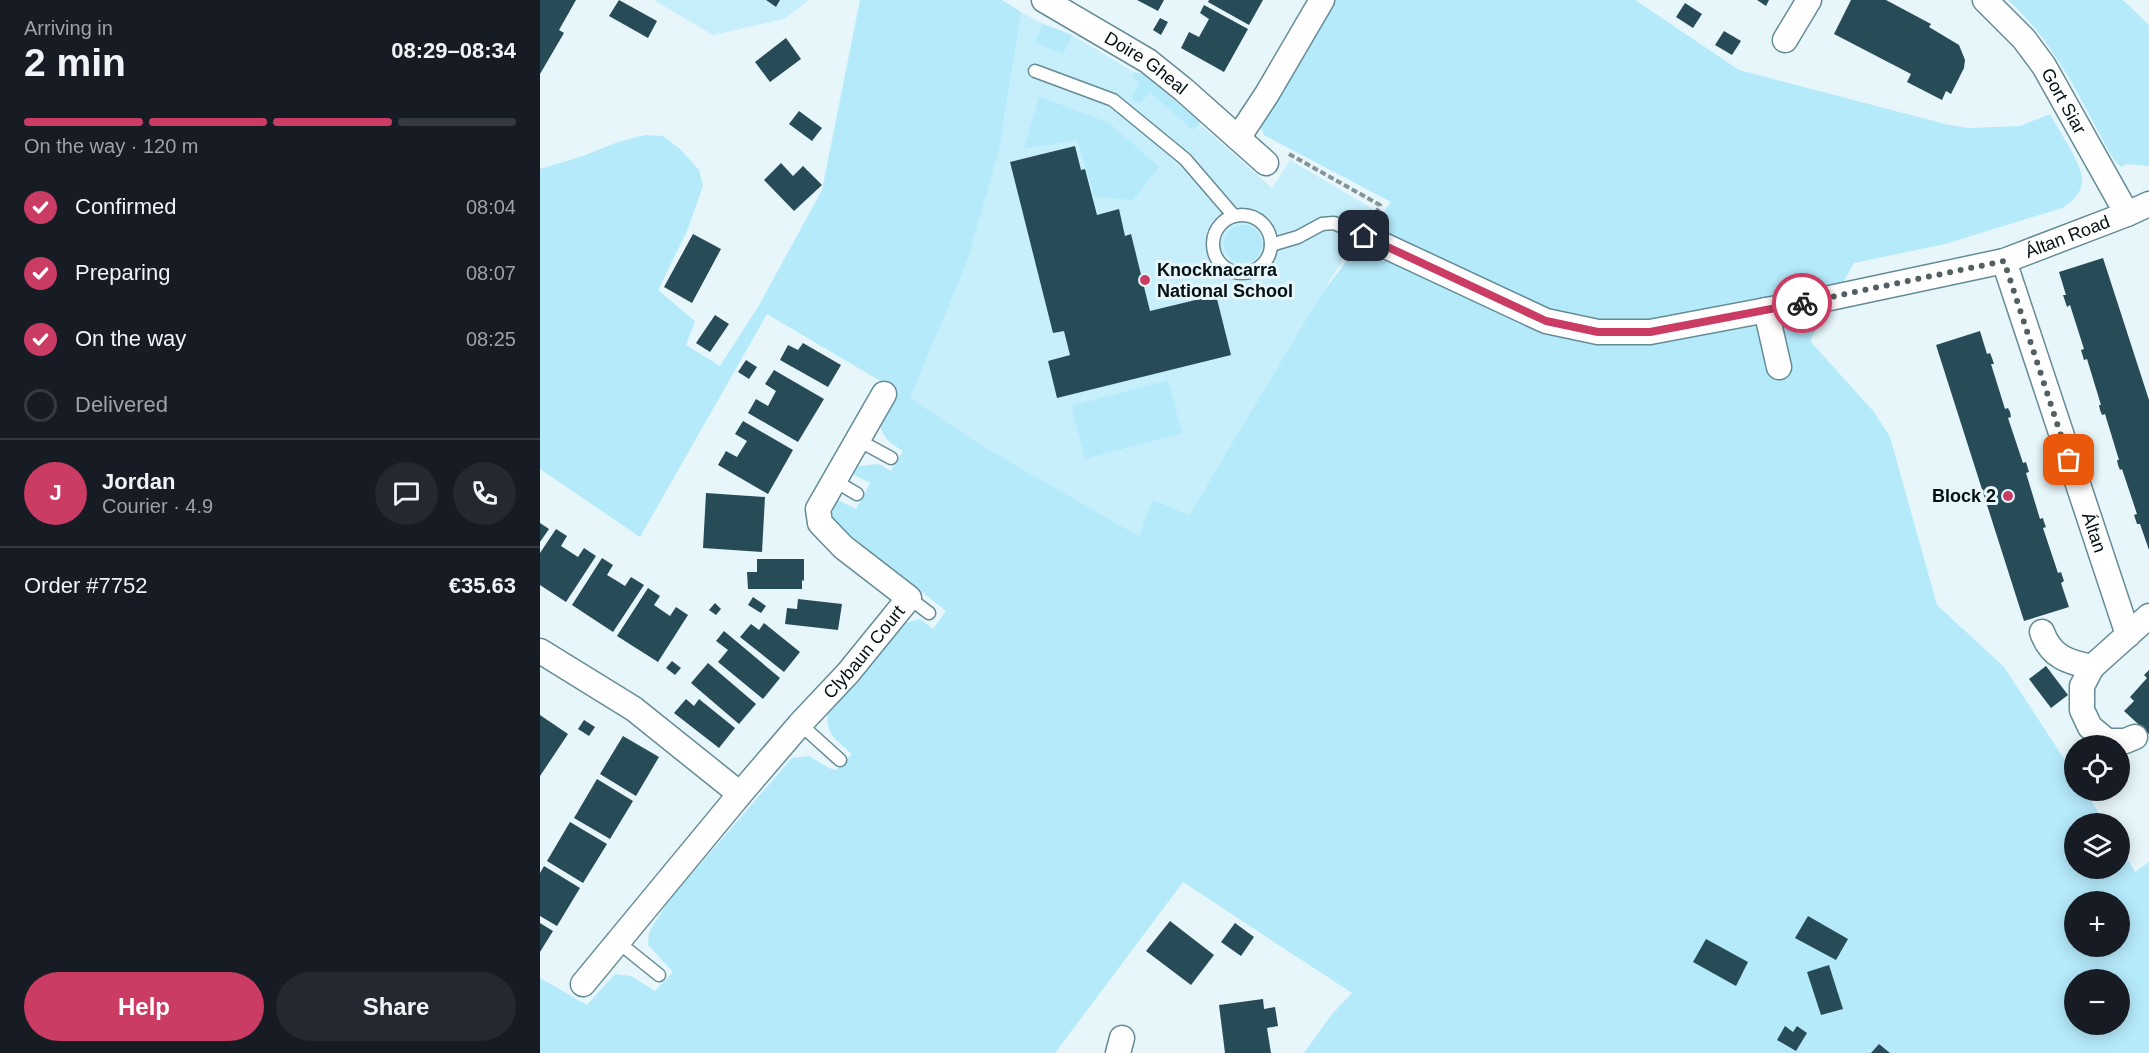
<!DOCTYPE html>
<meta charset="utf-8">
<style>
body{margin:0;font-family:Arial,sans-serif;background:#242831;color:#f1f3f6;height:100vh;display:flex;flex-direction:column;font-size:22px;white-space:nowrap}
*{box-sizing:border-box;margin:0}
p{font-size:20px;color:#9ea1a6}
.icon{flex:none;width:33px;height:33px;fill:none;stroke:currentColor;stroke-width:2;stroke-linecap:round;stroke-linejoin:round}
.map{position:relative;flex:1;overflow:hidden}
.side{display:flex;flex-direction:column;background:#171b24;width:540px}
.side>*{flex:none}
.controls{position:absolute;left:1524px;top:735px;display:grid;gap:12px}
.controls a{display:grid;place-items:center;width:66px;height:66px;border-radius:50%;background:#171b24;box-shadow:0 3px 15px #0003;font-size:30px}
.pin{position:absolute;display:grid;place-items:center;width:51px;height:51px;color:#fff;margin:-26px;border-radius:12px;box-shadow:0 3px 9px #0006}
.courier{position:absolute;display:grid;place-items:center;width:60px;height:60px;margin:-30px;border:4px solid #cb3c64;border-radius:50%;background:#fff;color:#222;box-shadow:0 2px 8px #0007}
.summary em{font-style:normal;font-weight:700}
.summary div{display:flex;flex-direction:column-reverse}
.summary{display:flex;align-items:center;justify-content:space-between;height:102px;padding:0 24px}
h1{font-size:39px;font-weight:700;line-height:45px}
.bar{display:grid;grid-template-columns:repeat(4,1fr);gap:9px 6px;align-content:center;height:72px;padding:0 24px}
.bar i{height:8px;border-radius:4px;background:#363941}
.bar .current{background:#cb3c64}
.bar p{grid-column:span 4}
.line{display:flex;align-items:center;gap:15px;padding:0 24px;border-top:2px solid #363941}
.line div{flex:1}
.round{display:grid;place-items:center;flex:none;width:63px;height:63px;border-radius:32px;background:#242831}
ol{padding:0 24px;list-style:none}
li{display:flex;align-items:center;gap:18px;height:66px}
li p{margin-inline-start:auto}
li .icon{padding:6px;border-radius:50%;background:#cb3c64;color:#fff;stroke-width:4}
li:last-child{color:#9ea1a6}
li i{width:33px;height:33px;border:3px solid #363941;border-radius:50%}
.button{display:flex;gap:12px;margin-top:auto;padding:12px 24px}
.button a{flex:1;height:69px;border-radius:36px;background:#cb3c64;color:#fff;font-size:24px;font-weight:700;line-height:69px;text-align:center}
.button a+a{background:#242831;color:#f1f3f6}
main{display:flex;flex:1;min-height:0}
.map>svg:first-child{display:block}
.built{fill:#c7effb}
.green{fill:#b5eafb;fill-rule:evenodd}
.building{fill:#284c57}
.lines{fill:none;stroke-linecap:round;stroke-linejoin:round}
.service-casing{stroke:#658b96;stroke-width:15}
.minor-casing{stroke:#658b96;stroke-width:27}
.path{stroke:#859499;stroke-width:4;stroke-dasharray:6 3;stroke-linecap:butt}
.service{stroke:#fff;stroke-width:12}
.minor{stroke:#fff;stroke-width:24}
.done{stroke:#526064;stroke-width:6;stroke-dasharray:0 10.8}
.route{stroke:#cb3c64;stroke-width:8}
.poi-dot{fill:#cb3c64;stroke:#e6f6fb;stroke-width:2}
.labels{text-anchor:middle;stroke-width:6;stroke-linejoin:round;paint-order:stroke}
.street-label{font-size:18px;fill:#020f13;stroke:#e6f6fb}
.poi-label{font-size:18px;font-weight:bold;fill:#020f13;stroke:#e6f6fb;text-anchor:start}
</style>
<main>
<section class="side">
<div class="summary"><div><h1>2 min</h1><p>Arriving in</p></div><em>08:29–08:34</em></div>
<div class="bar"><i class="current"></i><i class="current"></i><i class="current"></i><i></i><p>On the way · 120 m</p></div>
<ol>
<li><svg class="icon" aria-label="check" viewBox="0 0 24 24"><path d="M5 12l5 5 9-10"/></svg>Confirmed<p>08:04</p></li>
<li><svg class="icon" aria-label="check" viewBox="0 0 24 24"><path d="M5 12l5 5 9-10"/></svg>Preparing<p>08:07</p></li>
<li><svg class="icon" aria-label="check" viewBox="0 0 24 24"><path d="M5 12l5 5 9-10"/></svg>On the way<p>08:25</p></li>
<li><i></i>Delivered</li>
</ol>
<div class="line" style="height:108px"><b class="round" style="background:#cb3c64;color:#fff">J</b><div><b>Jordan</b><p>Courier · 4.9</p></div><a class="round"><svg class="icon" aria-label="chat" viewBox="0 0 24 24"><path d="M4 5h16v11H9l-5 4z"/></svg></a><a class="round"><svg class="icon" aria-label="phone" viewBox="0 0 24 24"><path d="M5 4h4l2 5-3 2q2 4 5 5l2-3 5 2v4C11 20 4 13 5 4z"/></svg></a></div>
<div class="line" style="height:78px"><div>Order #7752</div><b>€35.63</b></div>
<div class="button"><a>Help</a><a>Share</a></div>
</section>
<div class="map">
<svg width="1609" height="1053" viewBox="0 0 1609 1053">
<rect width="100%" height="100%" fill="#e6f6fb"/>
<!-- built -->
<g class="built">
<path d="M114,0H269L244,19L173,35Z"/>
<path d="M481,12L503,24L532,35L594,72L603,74L732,188L750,160L833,209L649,515L599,536L441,445L370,398L426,265L467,93Z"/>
</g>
<!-- green -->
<g class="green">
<path d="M320,0H462L481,12L459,150L426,265L370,398L441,445L599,536L613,500L649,515L781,295L851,202L724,135L721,128L723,120L793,0H1095L1199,70L1409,125L1429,128L1480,126L1510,114C1518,129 1541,163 1542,178C1544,191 1532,202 1522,208L1405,244L1314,263L1270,341L1334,412L1350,437L1397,605L1464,667L1534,774V790L1545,791L1565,823L1534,824V868H1580V846L1595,872L1609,862V1053H764L792,1014L812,993L643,882L515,1053H0V978L47,1005L75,974L91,976L115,991L133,972L108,945L109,932L129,900L252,758L269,756L291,769L296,770L312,754C299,741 285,736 288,714L365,623L380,619L393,629L406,611L295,523L291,515L298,500L316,509L330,483L313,474L319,466L339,464L351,471L363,451C352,444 344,440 340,426L359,392L227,314L100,537L0,469V169L43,156L78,142L105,135L123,136L140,149L159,170L163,186L147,231L118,290L155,321L146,345L180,366L218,307L282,190ZM1534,902H1580V946H1534ZM1534,980H1580V1024H1534Z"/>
<path d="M1468,0H1583L1609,25V166L1587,164L1581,167L1574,160C1542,104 1517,44 1468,0Z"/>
<path d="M503,24L532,35L523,54L495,43Z"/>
<path d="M594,72L603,74L660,122L653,130L610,92L600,103L595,102L591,97L600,83L592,77Z"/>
<path d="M499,96L569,123L619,167L593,200L555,197L537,140L484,149Z"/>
<circle cx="703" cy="244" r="19"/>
<path d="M628,380L642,433L545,459L531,406Z"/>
</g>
<!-- building -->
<g class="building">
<path d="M0,0H36L19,30L24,33L0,74Z"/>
<path d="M79,0L117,21L108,38L69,16Z"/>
<path d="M226,0H240L236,7Z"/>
<path d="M597,0H624L618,11Z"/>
<path d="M669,0H723L709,25L668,2Z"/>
<path d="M1217,0H1229L1226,6Z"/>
<path d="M1311,0H1346L1391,24L1389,27L1419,45L1425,60L1424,68L1411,94L1406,91L1402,100L1367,82L1371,74L1294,34Z"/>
<path d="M1145,3L1162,14L1153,28L1136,17Z"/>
<path d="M664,5L708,29L684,72L641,48L649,32L659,37L669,19L660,13Z"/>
<path d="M620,18L628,22L621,35L613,30Z"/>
<path d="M1184,31L1201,41L1192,55L1175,45Z"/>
<path d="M246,38L261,59L230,82L215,62Z"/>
<path d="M259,111L282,128L272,141L249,124Z"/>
<path d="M535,146L541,170L545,169L557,215L579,209L585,236L591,234L610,311L676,295L691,355L517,398L508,361L530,355L524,331L513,333L470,162Z"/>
<path d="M241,163L253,176L263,166L282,185L254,211L224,180Z"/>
<path d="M153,234L181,249L152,303L124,287Z"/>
<path d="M1563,258L1609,400V550L1600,524H1597L1594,515L1597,514L1582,469L1580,470L1578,465L1577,460H1579L1565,414L1562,415L1560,410L1559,405H1561L1547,359L1544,360L1541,350L1544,349L1530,305L1527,307L1523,295H1526L1519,272Z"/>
<path d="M175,315L189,324L170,352L156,343Z"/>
<path d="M1440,331L1447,354L1450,353L1452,358L1454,364H1451L1465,409L1468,408L1470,412L1471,417L1468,418L1483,463L1486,462L1489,472L1486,473L1500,519L1503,518L1504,522L1506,527L1503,528L1518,573L1521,572L1524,581L1521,583L1529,607L1484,621L1396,345Z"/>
<path d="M263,343L301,365L288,387L240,360L248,345L258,350Z"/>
<path d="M206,360L217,367L209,379L198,372Z"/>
<path d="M234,370L284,399L258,442L208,413L216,399L228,406L236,391L225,384Z"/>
<path d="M203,421L253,450L228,494L178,465L186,451L197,457L207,441L195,434Z"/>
<path d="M166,493L225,497L222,552L163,548Z"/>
<path d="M0,523L9,529L0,542Z"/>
<path d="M16,529L27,536L21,546L38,557L44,548L56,556L26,602L0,585V553Z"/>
<path d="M62,558L73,565L67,575L77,581L85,586L91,577L104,585L73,632L32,605Z"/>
<path d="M217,559H264V581L262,580V589H208L207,572H217Z"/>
<path d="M108,588L120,596L114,605L130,616L136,607L148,615L118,662L77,636Z"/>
<path d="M213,597L226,606L221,613L208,605Z"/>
<path d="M258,599L302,604L298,630L245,624L247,608L257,609Z"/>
<path d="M175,603L181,609L176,615L169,610Z"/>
<path d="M224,623L260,652L244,672L200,637L211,624L219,630Z"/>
<path d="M184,631L240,678L223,699L178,662L188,650L176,641Z"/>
<path d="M132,661L141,668L135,675L126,668Z"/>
<path d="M168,663L216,704L199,724L151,683Z"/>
<path d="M1506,666L1528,695L1511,708L1489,679Z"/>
<path d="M1609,670V734L1584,711L1594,701L1590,697L1607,678L1604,675Z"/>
<path d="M146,699L154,706L159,699L195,728L179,748L134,713Z"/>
<path d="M0,715L28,734L0,776Z"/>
<path d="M44,720L55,727L49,736L38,729Z"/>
<path d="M83,736L119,757L96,796L60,774Z"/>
<path d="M57,779L93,801L70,839L34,818Z"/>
<path d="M30,822L67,844L43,883L7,861Z"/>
<path d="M4,866L40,888L17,926L0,916V873Z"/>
<path d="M1268,916L1308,939L1296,960L1255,938Z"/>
<path d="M630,921L674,955L651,985L606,951Z"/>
<path d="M0,923L13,931L0,952Z"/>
<path d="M695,923L714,937L701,956L681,942Z"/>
<path d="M1166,939L1208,962L1196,986L1153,962Z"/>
<path d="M1289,965L1303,1009L1281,1015L1267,972Z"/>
<path d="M723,999L724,1009L735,1007L738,1026L727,1028L731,1053H685L679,1005Z"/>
<path d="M1245,1026L1253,1032L1257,1026L1267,1033L1256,1051L1237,1040Z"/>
<path d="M1339,1044L1350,1053H1331Z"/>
</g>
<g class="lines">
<defs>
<g id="service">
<path d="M495,71L573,100L645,159L694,216"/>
<circle cx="702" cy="244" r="29"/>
<path d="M731,245L758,237L782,224L794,223L824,236"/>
<path d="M318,440L351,458"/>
<path d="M295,481L317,494"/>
<path d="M369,598L389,613"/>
<path d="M260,724L300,760"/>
<path d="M78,942L119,975"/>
</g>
<g id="minor">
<path id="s1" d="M504,0L608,61L644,90L726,163"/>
<path id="s2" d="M1445,0L1484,39L1504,66L1587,214"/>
<path d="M1245,40L1269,0"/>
<path d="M698,138L727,94L782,0"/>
<path id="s3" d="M824,236L1006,321L1058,332H1110L1290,298L1464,261L1587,214L1609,204"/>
<path id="s4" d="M1464,261L1588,635"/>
<path d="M1226,310L1239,367"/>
<path d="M1502,632C1511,657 1528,662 1552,667"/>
<path d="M0,651L94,709L200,794"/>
<path d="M1595,737L1585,741H1567L1550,727L1542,710V686L1552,667L1609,616"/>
<path id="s5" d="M43,984L200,794L260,724L308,673L369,598L303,547L280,523L278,509L344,394"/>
<path d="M578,1053L582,1038"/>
</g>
</defs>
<!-- service casing -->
<use href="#service" class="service-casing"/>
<!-- minor casing -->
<use href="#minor" class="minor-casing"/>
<!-- path -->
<path class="path" d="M749,154L840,205L835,215"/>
<!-- service -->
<use href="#service" class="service"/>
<!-- minor -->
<use href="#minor" class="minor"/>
</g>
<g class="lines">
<!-- done -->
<path class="done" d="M1262,303L1464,261L1529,460"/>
<!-- route -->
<path class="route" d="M824,236L1006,321L1058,332H1110L1262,303"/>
</g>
<!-- markers -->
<g class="poi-dot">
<circle cx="605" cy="280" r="6"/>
<circle cx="1468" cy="496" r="6"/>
</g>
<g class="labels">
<!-- street labels -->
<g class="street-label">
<text dy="6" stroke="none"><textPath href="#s1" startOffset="120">Doire Gheal</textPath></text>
<text dy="6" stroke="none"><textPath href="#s2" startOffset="129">Gort Siar</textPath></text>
<text dy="6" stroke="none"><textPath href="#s3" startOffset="735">Áltan Road</textPath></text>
<text dy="6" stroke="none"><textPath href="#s4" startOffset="286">Áltan</textPath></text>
<text dy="6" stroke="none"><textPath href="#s5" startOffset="435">Clybaun Court</textPath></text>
</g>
<!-- poi labels -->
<g class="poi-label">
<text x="617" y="276">Knocknacarra<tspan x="617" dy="21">National School</tspan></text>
<text x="1456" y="502" text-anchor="end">Block 2</text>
</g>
</g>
</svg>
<div class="controls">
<a><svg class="icon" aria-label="locate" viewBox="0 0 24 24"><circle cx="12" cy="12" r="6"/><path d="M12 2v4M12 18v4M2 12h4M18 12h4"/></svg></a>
<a><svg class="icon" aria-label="layers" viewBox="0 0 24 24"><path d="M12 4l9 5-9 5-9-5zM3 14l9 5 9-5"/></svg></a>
<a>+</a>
<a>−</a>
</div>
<div class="pin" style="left:1529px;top:460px;background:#ea580c"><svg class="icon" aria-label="bag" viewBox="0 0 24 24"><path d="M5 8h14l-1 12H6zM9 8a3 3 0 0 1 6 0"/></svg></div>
<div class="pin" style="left:824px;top:236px;background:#1f2937"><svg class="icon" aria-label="home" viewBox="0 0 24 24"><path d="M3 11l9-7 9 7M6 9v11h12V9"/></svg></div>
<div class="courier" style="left:1262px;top:303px"><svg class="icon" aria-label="bike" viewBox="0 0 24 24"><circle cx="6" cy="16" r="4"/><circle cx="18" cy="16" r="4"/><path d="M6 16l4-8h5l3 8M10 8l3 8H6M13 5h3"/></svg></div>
</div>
</main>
